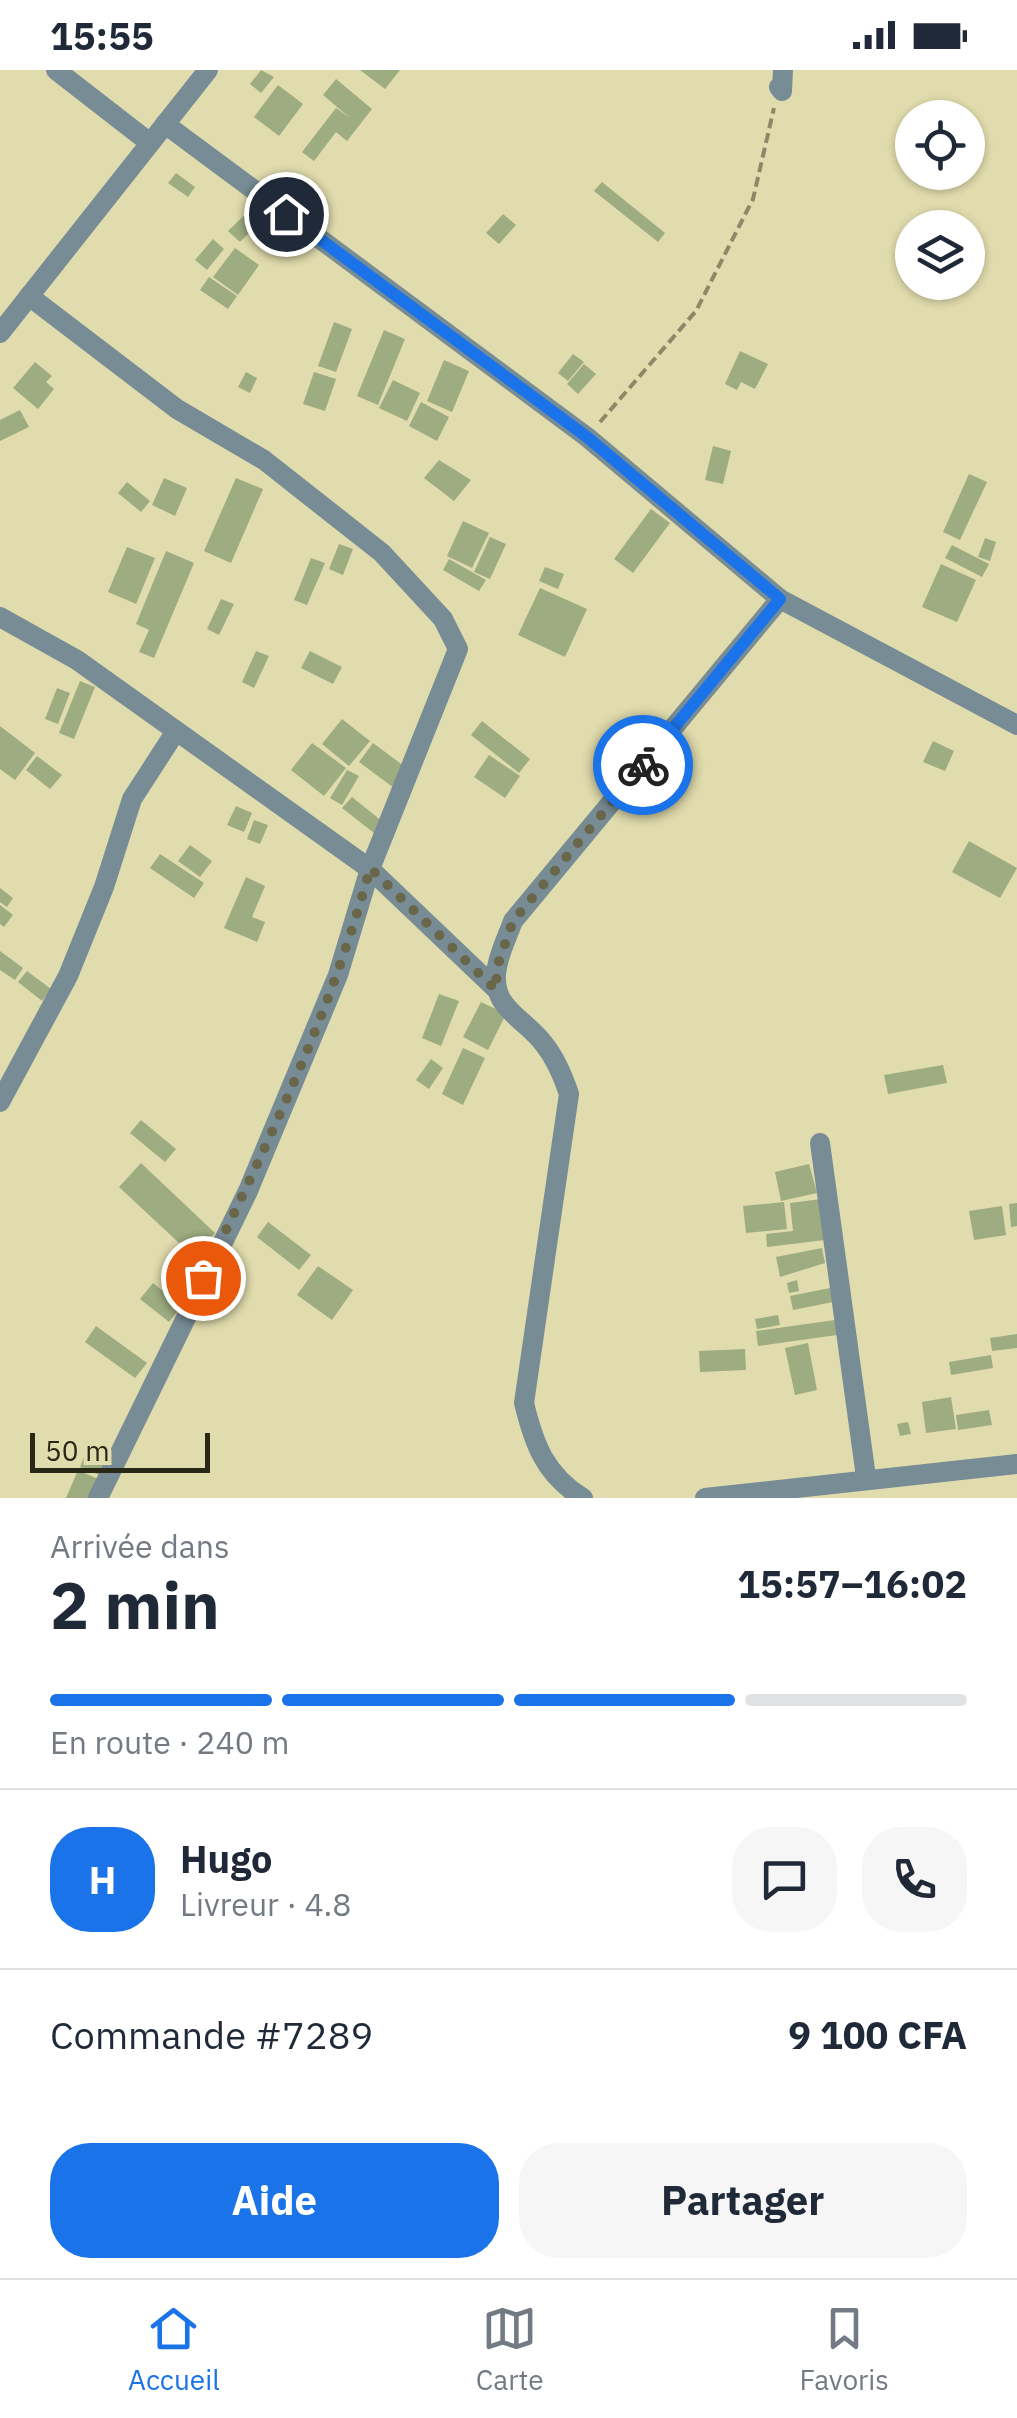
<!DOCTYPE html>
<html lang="fr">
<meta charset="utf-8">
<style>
body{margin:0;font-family:"IBM Plex Sans",sans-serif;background:#f6f6f7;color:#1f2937;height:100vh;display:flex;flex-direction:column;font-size:38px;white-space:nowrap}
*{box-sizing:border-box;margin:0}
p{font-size:32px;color:#747a83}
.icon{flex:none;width:55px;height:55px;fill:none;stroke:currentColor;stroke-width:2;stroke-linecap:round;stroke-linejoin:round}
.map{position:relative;height:1428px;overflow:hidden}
.panel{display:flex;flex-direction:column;background:#fff;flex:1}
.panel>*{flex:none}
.fabs{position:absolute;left:895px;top:30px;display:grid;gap:20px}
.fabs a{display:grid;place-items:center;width:90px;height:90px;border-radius:50%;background:#fff;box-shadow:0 2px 8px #0004;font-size:50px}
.scale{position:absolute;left:30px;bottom:25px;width:180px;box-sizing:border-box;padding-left:10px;border:5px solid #292715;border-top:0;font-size:28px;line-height:35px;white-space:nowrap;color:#292715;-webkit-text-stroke:8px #e1dcad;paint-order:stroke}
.pin{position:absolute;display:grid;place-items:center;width:85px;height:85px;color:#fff;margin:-42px;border:5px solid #fff;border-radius:50%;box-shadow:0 2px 10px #0007}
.courier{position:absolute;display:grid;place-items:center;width:100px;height:100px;margin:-50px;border:8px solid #1a73e8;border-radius:50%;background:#fff;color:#222;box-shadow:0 2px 12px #0007}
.head em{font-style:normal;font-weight:700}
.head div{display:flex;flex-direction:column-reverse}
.head{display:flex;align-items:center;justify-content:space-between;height:170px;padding:0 50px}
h1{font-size:65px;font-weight:700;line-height:75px}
.bar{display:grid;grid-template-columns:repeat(4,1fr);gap:15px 10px;align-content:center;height:120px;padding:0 50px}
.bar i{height:12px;border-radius:8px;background:#e0e1e3}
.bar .current{background:#1a73e8}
.bar p{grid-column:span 4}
.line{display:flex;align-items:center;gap:25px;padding:0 50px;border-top:2px solid #e0e1e3}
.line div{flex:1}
.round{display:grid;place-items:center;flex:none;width:105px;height:105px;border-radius:40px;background:#f6f6f7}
.action{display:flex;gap:20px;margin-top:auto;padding:20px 50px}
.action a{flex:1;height:115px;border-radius:40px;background:#1a73e8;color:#fff;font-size:40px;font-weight:700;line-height:115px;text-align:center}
.action a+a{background:#f6f6f7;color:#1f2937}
.status{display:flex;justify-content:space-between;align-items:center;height:70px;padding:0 50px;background:#fff;direction:ltr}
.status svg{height:28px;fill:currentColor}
.dock{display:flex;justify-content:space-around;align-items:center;height:140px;border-top:2px solid #e0e1e3;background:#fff;font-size:28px;color:#747a83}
.dock a{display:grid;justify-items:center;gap:5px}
.dock .current{color:#1a73e8}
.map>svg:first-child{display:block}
.building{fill:#9eac81}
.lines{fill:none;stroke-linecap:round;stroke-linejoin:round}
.path{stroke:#8d8968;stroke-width:4;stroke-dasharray:10 5;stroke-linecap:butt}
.street{stroke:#778c95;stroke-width:20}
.done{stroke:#69664a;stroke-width:10;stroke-dasharray:0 18}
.route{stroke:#1a73e8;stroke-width:12}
</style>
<div class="status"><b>15:55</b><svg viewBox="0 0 49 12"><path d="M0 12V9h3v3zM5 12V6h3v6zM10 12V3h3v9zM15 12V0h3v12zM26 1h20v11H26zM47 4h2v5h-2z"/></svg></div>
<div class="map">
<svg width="1017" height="1428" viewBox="0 0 1017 1428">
<rect width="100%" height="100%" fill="#e1dcad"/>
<!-- building -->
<g class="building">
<path d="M261,0L274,7L261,23L250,14Z"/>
<path d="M360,0H400L385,19Z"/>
<path d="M336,9L372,39L347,71L336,62L314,91L302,82L336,38L350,48L323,25Z"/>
<path d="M278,15L303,34L279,66L254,47Z"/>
<path d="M176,103L195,117L188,127L168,113Z"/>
<path d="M602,112L665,163L658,172L594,121Z"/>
<path d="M259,131L270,142L240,172L228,161Z"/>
<path d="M503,144L516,155L499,174L486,163Z"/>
<path d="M213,169L224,179L207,200L195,190Z"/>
<path d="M235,178L259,195L238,225L213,207Z"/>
<path d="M209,207L237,226L228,239L200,220Z"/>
<path d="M334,252L352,259L336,302L318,296Z"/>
<path d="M384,260L405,269L378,335L357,326Z"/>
<path d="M740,281L768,294L755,319L741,312L737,320L725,314Z"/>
<path d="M573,284L584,292L568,311L558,303Z"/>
<path d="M444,290L469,301L452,342L427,331Z"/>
<path d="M35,292L52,306L46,312L54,319L38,339L13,318Z"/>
<path d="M584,294L596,304L578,324L567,314Z"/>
<path d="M246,302L257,308L250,323L238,317Z"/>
<path d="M314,302L336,309L325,341L303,334Z"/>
<path d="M393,310L420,323L407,351L379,338Z"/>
<path d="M421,332L449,347L437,371L409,356Z"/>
<path d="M20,340L29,357L0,371V350Z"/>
<path d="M713,376L731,381L723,414L705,410Z"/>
<path d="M439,390L471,410L454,431L424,408Z"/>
<path d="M969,404L987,412L960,470L943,462Z"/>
<path d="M164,408L187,418L175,446L152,435Z"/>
<path d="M236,408L263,419L231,493L204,481Z"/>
<path d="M127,412L150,431L141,442L118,423Z"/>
<path d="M651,439L670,453L633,503L614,489Z"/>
<path d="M463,451L489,463L472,498L447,486Z"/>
<path d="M490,467L506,474L490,509L474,502Z"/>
<path d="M985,468L996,472L990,491L978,487Z"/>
<path d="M339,474L353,479L343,505L329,499Z"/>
<path d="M952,475L989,494L982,507L945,488Z"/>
<path d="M127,477L155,488L136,534L108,522Z"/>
<path d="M166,481L194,493L154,588L139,582L149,560L136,554Z"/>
<path d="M311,488L325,493L307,535L294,530Z"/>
<path d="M449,489L486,510L479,521L443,500Z"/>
<path d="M941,494L976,510L957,552L922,537Z"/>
<path d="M545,497L564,504L558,519L539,511Z"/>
<path d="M540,518L587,539L565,587L518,565Z"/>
<path d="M221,529L234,534L219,565L207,559Z"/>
<path d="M256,581L269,586L254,618L242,612Z"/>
<path d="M310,581L342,597L333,614L301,598Z"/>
<path d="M80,611L95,617L74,669L59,663Z"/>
<path d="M57,618L70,623L58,654L45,649Z"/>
<path d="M342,649L370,671L349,696L322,674Z"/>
<path d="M482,651L530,689L519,703L471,665Z"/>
<path d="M0,656L35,683L15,710L0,699Z"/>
<path d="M933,671L954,681L945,701L923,692Z"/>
<path d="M312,673L346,698L324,726L291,700Z"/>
<path d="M373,673L408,699L394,718L359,692Z"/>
<path d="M489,685L520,706L505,728L474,707Z"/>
<path d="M37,686L62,705L50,719L26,700Z"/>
<path d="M347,700L359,706L342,735L330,728Z"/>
<path d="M352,727L383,752L374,763L342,738Z"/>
<path d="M236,736L252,743L244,762L227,755Z"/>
<path d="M254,750L268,755L260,774L247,769Z"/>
<path d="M969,771L1017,798L1000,828L952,802Z"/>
<path d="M190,775L212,791L200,807L178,791Z"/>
<path d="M160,784L204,813L194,828L150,798Z"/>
<path d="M246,807L265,816L252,847L265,852L257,872L224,858Z"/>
<path d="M0,818L13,828L7,837L0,832Z"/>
<path d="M0,835L13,845L4,857L0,854Z"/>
<path d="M0,881L23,898L15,910L0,900Z"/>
<path d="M27,901L51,919L42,931L18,912Z"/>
<path d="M439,924L459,931L441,976L422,968Z"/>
<path d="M481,932L506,944L488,980L463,967Z"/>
<path d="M463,978L485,988L463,1035L442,1024Z"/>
<path d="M431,989L443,998L429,1019L416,1010Z"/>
<path d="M943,995L947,1013L888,1024L884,1005Z"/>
<path d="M141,1050L176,1079L165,1092L130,1063Z"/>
<path d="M141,1093L215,1163L193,1186L119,1117Z"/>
<path d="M809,1094L817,1123L781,1131L775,1102Z"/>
<path d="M821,1129L825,1170L767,1177L766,1164L793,1161L790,1133Z"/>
<path d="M784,1132L787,1159L746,1163L743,1136Z"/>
<path d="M1017,1133V1156L1011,1157L1009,1134Z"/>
<path d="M1002,1136L1006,1165L974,1170L969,1141Z"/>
<path d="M268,1152L311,1185L299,1200L257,1167Z"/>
<path d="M822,1178L825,1193L780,1207L776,1187Z"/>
<path d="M318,1196L353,1220L332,1250L297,1225Z"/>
<path d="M797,1210L799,1221L789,1223L787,1213Z"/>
<path d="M153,1213L182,1236L169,1252L140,1229Z"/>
<path d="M830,1218L833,1232L793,1240L790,1226Z"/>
<path d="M778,1245L780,1255L757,1259L755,1249Z"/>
<path d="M835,1250L837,1265L758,1276L756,1261Z"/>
<path d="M96,1256L147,1293L135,1308L85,1272Z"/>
<path d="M1017,1264V1278L992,1281L990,1268Z"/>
<path d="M808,1273L817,1320L795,1325L785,1278Z"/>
<path d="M745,1279L746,1300L700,1302L699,1281Z"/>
<path d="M991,1285L993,1298L951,1305L949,1292Z"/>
<path d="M951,1327L956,1359L926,1363L922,1332Z"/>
<path d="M989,1340L992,1355L958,1360L956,1345Z"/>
<path d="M908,1352L911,1364L900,1366L897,1354Z"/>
<path d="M89,1374L111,1383L102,1406L80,1397Z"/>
<path d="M78,1400L100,1410L92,1428H66Z"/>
</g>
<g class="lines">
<!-- path -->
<path class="path" d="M600,352L696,241L753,129L774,38"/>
<!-- street -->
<g class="street">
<path d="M56,0L150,73"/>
<path d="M779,17L782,21L783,0"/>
<path d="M165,54L587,367L780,529L1017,655"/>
<path d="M29,226L177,339L264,390L382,483L443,549L458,579L370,799L338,905L248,1121L98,1428"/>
<path d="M0,263L208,0"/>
<path d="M0,547L77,590L370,799L497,920"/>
<path d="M0,1032L68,906L104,817L132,729L176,661"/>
<path d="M820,1073L866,1407"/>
<path d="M583,1428C545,1405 534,1374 524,1333L569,1024C563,1006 556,989 544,974C524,947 489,938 497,897C500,881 508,865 513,851L780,529"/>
<path d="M705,1428L1017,1394"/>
</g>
</g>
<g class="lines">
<!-- done -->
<path class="done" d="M203,1208C267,1075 332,941 370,798L496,920L497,897L513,851L643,695"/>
<!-- route -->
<path class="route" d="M286,144L587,367L780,529L643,695"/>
</g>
</svg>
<div class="fabs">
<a><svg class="icon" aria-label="locate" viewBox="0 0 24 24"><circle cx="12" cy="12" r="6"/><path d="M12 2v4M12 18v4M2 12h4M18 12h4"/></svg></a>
<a><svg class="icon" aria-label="layers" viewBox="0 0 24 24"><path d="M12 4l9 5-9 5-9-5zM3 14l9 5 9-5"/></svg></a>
</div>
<div class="scale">50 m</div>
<div class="pin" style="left:203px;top:1208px;background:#ea580c"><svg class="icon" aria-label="bag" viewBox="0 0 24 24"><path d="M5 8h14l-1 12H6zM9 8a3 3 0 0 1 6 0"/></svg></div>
<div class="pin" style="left:286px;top:144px;background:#1f2937"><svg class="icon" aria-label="home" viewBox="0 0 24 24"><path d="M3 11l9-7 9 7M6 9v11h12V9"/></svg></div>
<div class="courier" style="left:643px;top:695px"><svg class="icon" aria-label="bike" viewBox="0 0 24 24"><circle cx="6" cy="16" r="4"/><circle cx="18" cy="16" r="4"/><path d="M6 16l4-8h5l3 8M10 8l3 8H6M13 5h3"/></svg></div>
</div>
<section class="panel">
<div class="head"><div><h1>2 min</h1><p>Arrivée dans</p></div><em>15:57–16:02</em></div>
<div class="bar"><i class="current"></i><i class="current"></i><i class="current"></i><i></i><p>En route · 240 m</p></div>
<div class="line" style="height:180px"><b class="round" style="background:#1a73e8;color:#fff">H</b><div><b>Hugo</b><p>Livreur · 4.8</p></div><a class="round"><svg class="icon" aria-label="chat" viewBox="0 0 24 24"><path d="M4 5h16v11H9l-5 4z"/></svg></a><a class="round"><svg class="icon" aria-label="phone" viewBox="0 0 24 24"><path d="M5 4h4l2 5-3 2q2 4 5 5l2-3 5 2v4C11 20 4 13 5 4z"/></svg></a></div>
<div class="line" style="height:130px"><div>Commande #7289</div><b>9 100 CFA</b></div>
<div class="action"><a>Aide</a><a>Partager</a></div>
</section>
<nav class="dock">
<a class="current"><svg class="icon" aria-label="home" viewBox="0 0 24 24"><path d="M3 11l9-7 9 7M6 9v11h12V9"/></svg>Accueil</a>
<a><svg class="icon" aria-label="map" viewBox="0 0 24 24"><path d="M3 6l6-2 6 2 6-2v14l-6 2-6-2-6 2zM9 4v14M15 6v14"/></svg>Carte</a>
<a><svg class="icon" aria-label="saved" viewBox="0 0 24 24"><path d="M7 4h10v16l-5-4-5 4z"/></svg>Favoris</a>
</nav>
